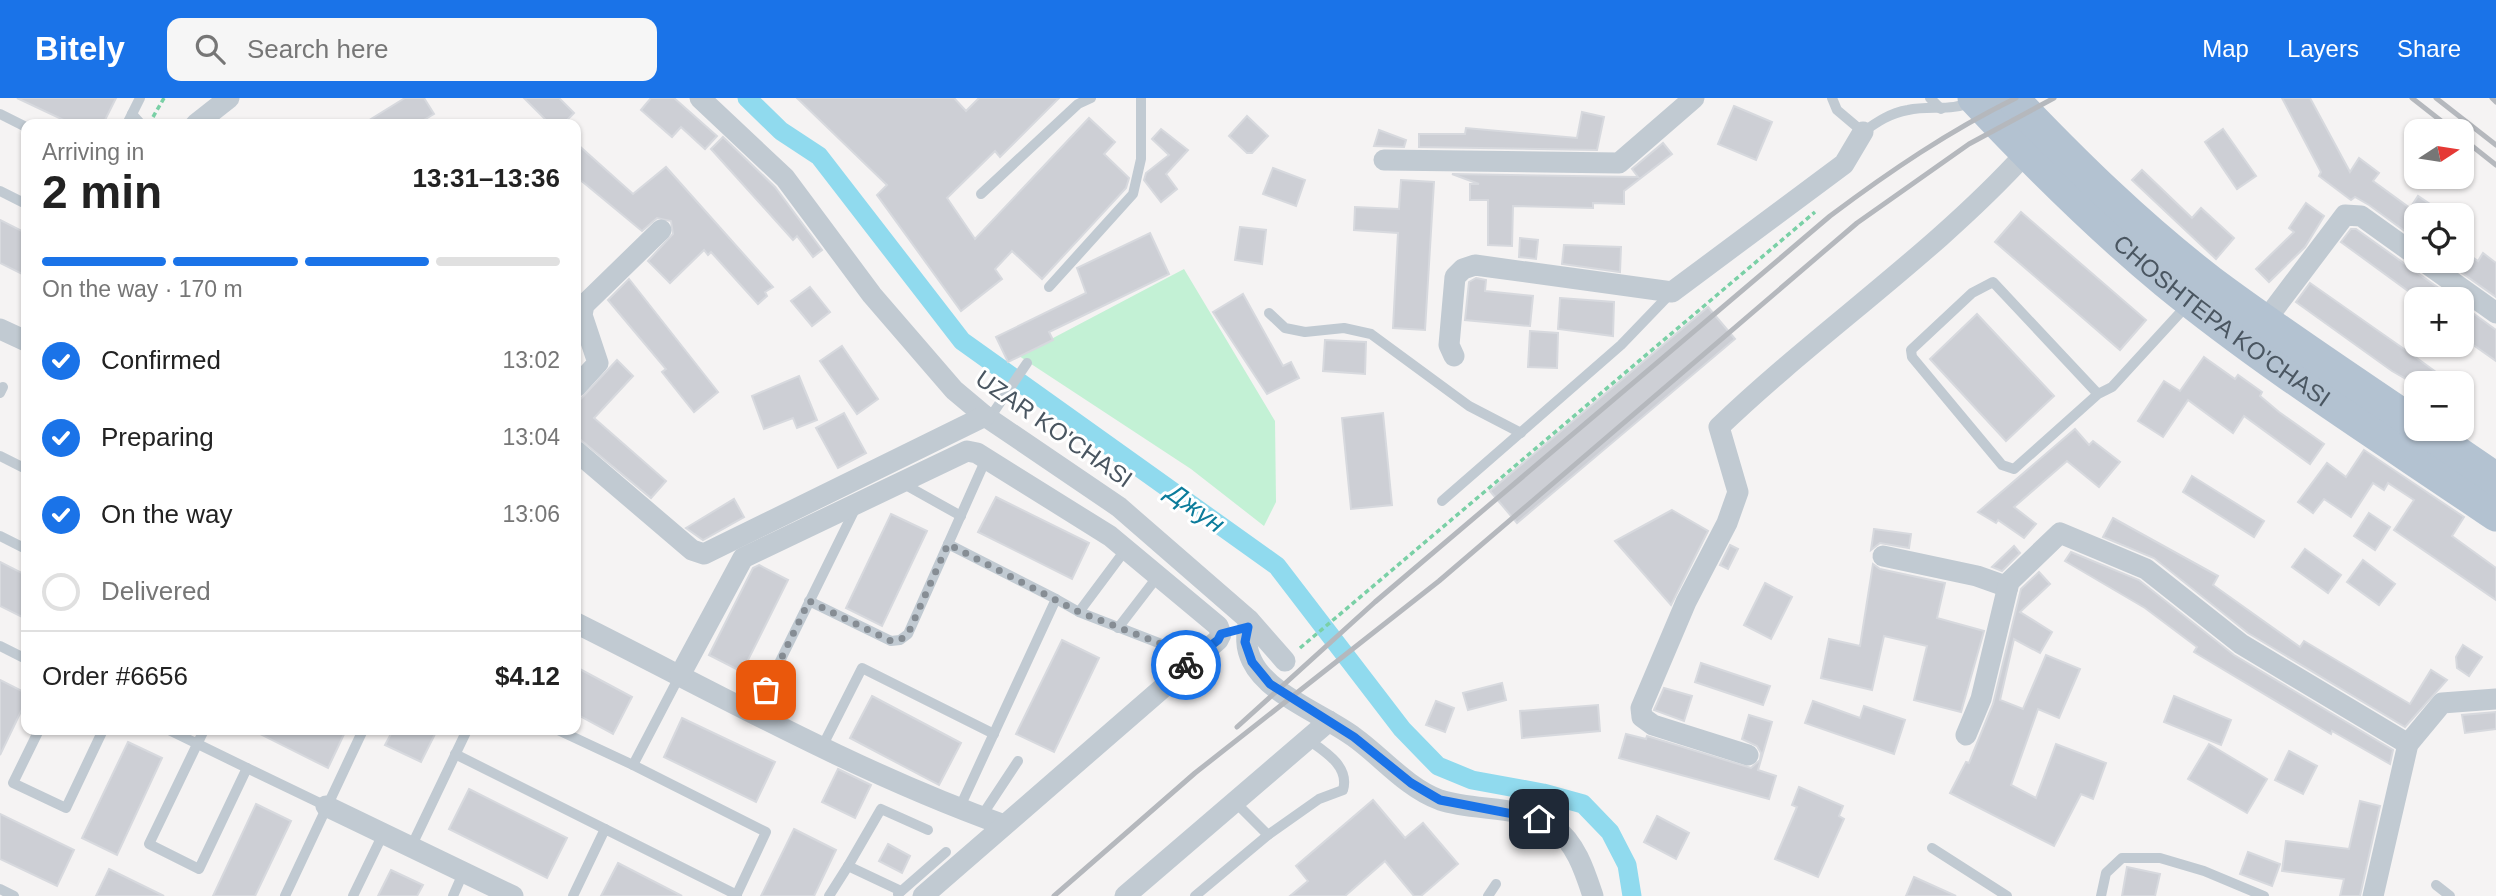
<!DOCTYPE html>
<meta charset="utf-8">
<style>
body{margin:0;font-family:Helvetica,sans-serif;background:#f6f6f6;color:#222;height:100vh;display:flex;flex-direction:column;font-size:26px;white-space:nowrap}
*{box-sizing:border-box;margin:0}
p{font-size:23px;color:#767676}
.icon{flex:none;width:38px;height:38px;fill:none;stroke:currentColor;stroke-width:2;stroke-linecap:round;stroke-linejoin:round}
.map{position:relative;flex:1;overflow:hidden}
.drawer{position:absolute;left:21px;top:21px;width:560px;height:616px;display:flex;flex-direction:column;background:#fff;border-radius:14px;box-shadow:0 2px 5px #0004}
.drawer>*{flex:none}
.needle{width:46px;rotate:78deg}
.tools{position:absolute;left:2404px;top:21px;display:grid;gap:14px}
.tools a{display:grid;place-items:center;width:70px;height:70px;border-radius:14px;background:#fff;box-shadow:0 2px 5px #0004;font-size:35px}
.pin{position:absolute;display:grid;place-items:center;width:60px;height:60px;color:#fff;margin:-30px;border-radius:14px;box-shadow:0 4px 10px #0006}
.courier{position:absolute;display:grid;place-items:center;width:70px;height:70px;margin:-35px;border:5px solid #1a73e8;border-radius:50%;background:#fff;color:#222;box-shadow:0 2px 9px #0007}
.summary em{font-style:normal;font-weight:800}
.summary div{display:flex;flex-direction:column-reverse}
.summary{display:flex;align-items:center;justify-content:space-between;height:119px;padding:0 21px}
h1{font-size:46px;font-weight:800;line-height:52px}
.bar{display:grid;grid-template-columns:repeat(4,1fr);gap:10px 7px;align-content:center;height:84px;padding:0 21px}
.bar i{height:9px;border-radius:5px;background:#e0e0e0}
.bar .on{background:#1a73e8}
.bar p{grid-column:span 4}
.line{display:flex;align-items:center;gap:18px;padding:0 21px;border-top:2px solid #e0e0e0}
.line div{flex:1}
ol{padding:0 21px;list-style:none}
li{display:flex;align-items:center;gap:21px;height:77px}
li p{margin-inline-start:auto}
li .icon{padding:7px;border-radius:50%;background:#1a73e8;color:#fff;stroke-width:4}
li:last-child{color:#767676}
li i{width:38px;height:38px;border:4px solid #e0e0e0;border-radius:50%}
header{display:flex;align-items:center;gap:42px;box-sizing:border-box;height:98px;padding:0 35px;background:#1a73e8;color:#fff}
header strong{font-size:33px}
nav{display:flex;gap:38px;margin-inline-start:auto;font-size:24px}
.search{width:490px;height:63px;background:#f6f6f6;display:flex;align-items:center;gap:18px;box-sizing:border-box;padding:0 24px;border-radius:14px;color:#767676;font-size:26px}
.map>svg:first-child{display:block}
.green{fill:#c3f1d5}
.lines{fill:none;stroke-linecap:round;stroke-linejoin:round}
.canal{stroke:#90daee;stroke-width:19}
.building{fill:#cdcfd5;stroke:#d7d9de;stroke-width:2}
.path{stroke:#7ad0a6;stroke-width:3.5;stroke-dasharray:5 3.5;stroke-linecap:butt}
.service{stroke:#c1cad2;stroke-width:10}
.minor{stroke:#c1cad2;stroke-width:21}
.primary{stroke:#b3c2d1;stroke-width:33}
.rail{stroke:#b5b8bd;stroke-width:5}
.done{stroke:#868d94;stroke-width:7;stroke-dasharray:0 12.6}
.route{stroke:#1a73e8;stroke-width:9}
.labels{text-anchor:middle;stroke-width:6;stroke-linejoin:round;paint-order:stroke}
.street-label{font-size:24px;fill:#4a5661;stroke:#fff}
.water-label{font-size:26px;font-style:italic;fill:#0c7c9b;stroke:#fff}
</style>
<header>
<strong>Bitely</strong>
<div class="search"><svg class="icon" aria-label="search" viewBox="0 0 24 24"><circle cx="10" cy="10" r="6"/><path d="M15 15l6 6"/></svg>Search here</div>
<nav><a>Map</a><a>Layers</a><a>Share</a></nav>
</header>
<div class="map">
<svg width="2496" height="798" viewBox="0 0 2496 798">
<rect width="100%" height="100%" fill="#f5f3f3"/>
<!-- green -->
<path class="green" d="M1184,171L1275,323L1276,404L1264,428L1191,371L1019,258Z"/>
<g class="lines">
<!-- canal -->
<path class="canal" d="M747,0L781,33L819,58L962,243L1277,468L1402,631L1438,668L1472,682L1543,695L1583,706L1610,734L1627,767L1632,798"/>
</g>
<!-- building -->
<g class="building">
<path d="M17,0H116L103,26H72Z"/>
<path d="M405,0H424L434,16L417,26H363Z"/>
<path d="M524,0H559L574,15L563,26H550Z"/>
<path d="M651,0H674L717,38L705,51L681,29L672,39L641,12Z"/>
<path d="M797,0H954L966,13L979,0H1059L1000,59L995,53L947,100L975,141L1089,20L1115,44L1104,56L1129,80L1126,90L1042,181L1012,153L995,171L1002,181L961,213L877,97L887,87Z"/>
<path d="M2282,0H2310L2350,74L2359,60L2379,75L2373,83L2410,110L2418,98L2433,108L2427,117H2417V142L2369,107L2355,99L2351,102L2319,78L2321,74Z"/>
<path d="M1734,8L1772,24L1756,62L1718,46Z"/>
<path d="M1582,14L1604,19L1597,52L1419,49V36H1465L1466,30L1577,40Z"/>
<path d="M1247,18L1268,38L1252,55H1247L1229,38Z"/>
<path d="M1161,31L1188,52L1166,76L1177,91L1161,104L1144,82L1146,75L1169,57L1152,41Z"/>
<path d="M2223,31L2256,78L2237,91L2205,44Z"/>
<path d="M1379,32L1406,42L1404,49L1374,48Z"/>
<path d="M723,39L775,89L822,152L813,159L797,138L793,142L711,51Z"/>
<path d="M576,45L633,96L666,69L773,189L765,194L767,198L758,206L711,154L708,157L704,152L670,185L648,163L673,136L671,123L657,120L642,133L584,85L576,79Z"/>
<path d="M1663,45L1672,56L1624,93V106L1593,105V110L1513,108L1512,148L1488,147V102H1470V86H1479L1452,76L1638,79L1632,71Z"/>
<path d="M1273,70L1305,82L1296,108L1263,96Z"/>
<path d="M2142,72L2192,120L2201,110L2234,140L2216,161L2132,82Z"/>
<path d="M1401,82L1434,84L1425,232L1393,230L1398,135L1354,132L1355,109L1399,111Z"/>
<path d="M2306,105L2324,118L2305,149L2269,184L2256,171L2294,134L2289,130Z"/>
<path d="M2021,114L2146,222L2120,252L1995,144Z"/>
<path d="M0,122L26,135V178L0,165Z"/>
<path d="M1240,129L1266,132L1262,166L1235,162Z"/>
<path d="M2351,131H2356L2454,201H2419L2341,144Z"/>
<path d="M1150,135L1169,176L1049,234L1053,242L1008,264L996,239L1086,195L1077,170Z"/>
<path d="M1520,140L1538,142L1536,161L1519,159Z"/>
<path d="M1564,147L1621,149L1620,174L1562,166Z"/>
<path d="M2462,152L2478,163L2483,155L2496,165V199L2445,163H2462Z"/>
<path d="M1476,180L1486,182L1485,193L1533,198L1530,228L1465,222L1469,184Z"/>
<path d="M629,181L718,294L694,314L662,274L666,271L608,202Z"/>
<path d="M2310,185L2414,258L2451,285H2413L2392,273L2296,204Z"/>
<path d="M810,189L830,214L812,228L791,203Z"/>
<path d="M1243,196L1283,268L1291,264L1299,280L1267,296L1213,214Z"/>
<path d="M1560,200L1614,204L1613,238L1558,231Z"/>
<path d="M2462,207L2496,232V263L2462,239Z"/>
<path d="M1708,209L1735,241L1517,425L1490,393Z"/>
<path d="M1977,216L2054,298L2006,343L1930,261Z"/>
<path d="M1530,233L1558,235L1557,270L1528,269Z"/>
<path d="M1325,242L1366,244L1365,276L1323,273Z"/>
<path d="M842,248L878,301L857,316L820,263Z"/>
<path d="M2204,259L2235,281L2238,277L2262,294L2260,298L2279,314L2324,346L2310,366L2244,318L2233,335L2188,302L2163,339L2138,323L2164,283L2180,293Z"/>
<path d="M617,262L633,278L594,320L666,383L651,400L576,338V306Z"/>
<path d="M799,278L817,322L797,330L793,320L764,331L752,298Z"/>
<path d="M844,315L866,355L838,370L816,330Z"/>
<path d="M1383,315L1392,407L1351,411L1342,320Z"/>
<path d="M2075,331L2089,347L2093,343L2120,364L2099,389L2067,363L2014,409L2036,426L2024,440L1998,422L1996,425L1978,414Z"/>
<path d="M2364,352L2464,419L2452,438L2496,470V502L2394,432L2414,402L2388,385L2384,392L2373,385L2351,419L2324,401L2313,415L2298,404L2327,365L2346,379Z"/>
<path d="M2192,378L2264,423L2254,439L2183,394Z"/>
<path d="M996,399L1089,445L1072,481L978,434Z"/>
<path d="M734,401L744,419L703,442L686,430Z"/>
<path d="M1672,412L1708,433L1671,507L1615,443Z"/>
<path d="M2369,415L2390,429L2375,452L2354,438Z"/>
<path d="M891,416L927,433L882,528L846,510Z"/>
<path d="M2113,420L2218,478L2213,487L2300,549L2304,543L2410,606L2431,572L2447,582L2405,629L2248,535L2154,460L2103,439Z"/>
<path d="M1874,431L1911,436L1909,450L1880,445L1871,452Z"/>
<path d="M1730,447L1738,451L1728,471L1720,467Z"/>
<path d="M2014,448L2020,455L2002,473L1992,469Z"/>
<path d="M2305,451L2341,477L2328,495L2292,469Z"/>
<path d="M2071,454L2139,482L2234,557L2393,652L2390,666L2332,633L2331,636L2194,554L2197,549L2145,510L2065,463Z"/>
<path d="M2363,462L2395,486L2379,507L2347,484Z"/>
<path d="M0,464L26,477V521L0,508Z"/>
<path d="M1873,466L1880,471L1945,485L1937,520L1984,533L1961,614L1914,602L1927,548L1884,538L1872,592L1821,580L1829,541L1860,548Z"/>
<path d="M759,467L788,482L742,574L709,557L753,470Z"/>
<path d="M2039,474L2050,486L2020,514L2052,534L2040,555L2014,541L2000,602L2023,611L2046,557L2080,571L2059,620L2038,611L2011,687L2036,700L2056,646L2106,665L2093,701L2081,696L2054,748L1950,695L1966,664L1969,665L1993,606L2021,491Z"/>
<path d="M1765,485L1792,499L1771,541L1744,527Z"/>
<path d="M1062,542L1099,560L1054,654L1016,636Z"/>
<path d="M2463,547L2482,559L2469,578L2457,570L2456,559Z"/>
<path d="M1701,565L1770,588L1763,607L1695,584Z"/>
<path d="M576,569L632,599L613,636L576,616Z"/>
<path d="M0,582L26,595V603L0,657Z"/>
<path d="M1502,585L1506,602L1468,612L1463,595Z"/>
<path d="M1664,590L1692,598L1684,623L1654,612Z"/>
<path d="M872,598L961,645L939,687L850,640Z"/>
<path d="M2174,598L2231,622L2221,647L2164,624Z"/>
<path d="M1436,603L1454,610L1445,634L1426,627Z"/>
<path d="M1813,603L1860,620L1864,608L1905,622L1894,656L1805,625Z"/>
<path d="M1598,607L1600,633L1522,640L1520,613Z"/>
<path d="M2496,614V631L2465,635L2462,617Z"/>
<path d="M1749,617L1772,624L1758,672L1776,678L1769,701L1619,660L1626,636L1646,641L1647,638L1751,670L1760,662L1761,655L1757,648L1742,641Z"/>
<path d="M682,620L775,664L756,704L664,659Z"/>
<path d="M252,632H346L328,670Z"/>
<path d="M393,632H437L421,664L385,647Z"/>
<path d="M128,644L162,660L117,757L82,740Z"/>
<path d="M2209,646L2267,681L2247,715L2188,681Z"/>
<path d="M2289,653L2317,668L2303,696L2275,682Z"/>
<path d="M838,671L871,687L855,720L822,704Z"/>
<path d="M1799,689L1843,708L1839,718L1844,721L1818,779L1775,761L1797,709L1792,707Z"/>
<path d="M469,691L567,740L547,780L449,731Z"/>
<path d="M1373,702L1405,740L1423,725L1458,766L1421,798H1414L1385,763L1345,798H1290L1308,783L1296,768Z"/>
<path d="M2360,703L2380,708L2360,798H2340L2344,781L2282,773L2286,743L2349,751Z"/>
<path d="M256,706L291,723L255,798H213Z"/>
<path d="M0,716L74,752L57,788L0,761Z"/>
<path d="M1657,718L1689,735L1676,761L1644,744Z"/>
<path d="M794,731L836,752L814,798H761Z"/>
<path d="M888,746L910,758L902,775L879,763Z"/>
<path d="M2248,754L2280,766L2272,788L2240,776Z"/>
<path d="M618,765L682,798H601Z"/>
<path d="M2127,769L2160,776L2155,798H2122Z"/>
<path d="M109,771L164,798H96Z"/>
<path d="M391,772L423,787L417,798H378Z"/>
<path d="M1914,779L1956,798H1906Z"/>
</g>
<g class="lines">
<!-- path -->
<g class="path">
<path d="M153,19L164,0"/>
<path d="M1300,550L1815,114"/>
</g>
<!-- service -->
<g class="service">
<path d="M1832,0L1837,12L1863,34C1877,24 1890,15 1908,12C1931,7 1952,14 1973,3"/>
<path d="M1930,0L1941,11"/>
<path d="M0,16L26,29"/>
<path d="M132,16L140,0"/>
<path d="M127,26L132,16L141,26"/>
<path d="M0,93L26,106"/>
<path d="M981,96L1078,6L1091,0"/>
<path d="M1049,189L1133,96L1141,61V0"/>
<path d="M1269,215L1285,230L1305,234L1344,230L1371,236L1469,308L1521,335"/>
<path d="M0,295L3,289"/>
<path d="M2098,296L2014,371L2002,367L1912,259L1911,252L1972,195L1993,184L2098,296L2112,289L2189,205"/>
<path d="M989,321L1027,265"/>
<path d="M0,358L26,371"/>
<path d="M902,385L961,418"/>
<path d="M1442,403L1621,247L1672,194"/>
<path d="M0,438L26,451"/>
<path d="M948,446L1056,501L959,711"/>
<path d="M1056,501L1079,514L1164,547L1187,568"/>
<path d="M809,503L891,543L900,542L908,536L986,361"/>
<path d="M1079,514L1126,451"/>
<path d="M1118,530L1158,478"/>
<path d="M0,548L26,561"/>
<path d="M755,614L856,409"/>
<path d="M39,632L13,685L66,710L103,632"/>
<path d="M169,632L247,670"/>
<path d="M204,632L149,746L199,771L247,670L326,708"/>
<path d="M558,632L633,667L680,577"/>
<path d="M823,647L862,570L994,636"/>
<path d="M455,656L605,731"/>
<path d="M633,667L766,734L736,798"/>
<path d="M1235,704L1268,737L1319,701L1343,692C1350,668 1324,653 1307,641"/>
<path d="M981,719L1018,663"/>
<path d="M412,747L467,632"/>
<path d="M1932,750L2007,798"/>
<path d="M848,768L881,711L928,732"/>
<path d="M2436,787L2450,798"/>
<path d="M0,791L14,798"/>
<path d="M898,796L946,754"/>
<path d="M285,798L363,632"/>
<path d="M353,798L384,734"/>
<path d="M453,798L464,773"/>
<path d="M573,798L605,731L737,797"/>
<path d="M829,798L848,768L901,793"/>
<path d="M1195,798L1268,737"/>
<path d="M1488,798L1496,786"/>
<path d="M2101,798L2106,775L2122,760H2160L2204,773L2264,798"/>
</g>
<!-- minor -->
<g class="minor">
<path d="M700,0L785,80L872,197L954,292L985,318L1119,409L1249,522L1285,563"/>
<path d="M196,26L229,0"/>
<path d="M1384,62L1619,65L1694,0"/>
<path d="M2423,163L2496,215"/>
<path d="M2265,223L2345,117L2361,118L2417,158"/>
<path d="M0,231L26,243"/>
<path d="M1454,258L1449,247L1455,179L1463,171L1475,167L1672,194L1844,66L1863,34"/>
<path d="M576,289L598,265L582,217L584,207L661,132"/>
<path d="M576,353L692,452L704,456L985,318"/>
<path d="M1883,458L1977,478L2008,489"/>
<path d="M1249,522C1246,537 1245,549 1252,563C1268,597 1325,617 1354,639C1382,659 1407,690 1440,702C1477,714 1521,706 1554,729C1576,745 1585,774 1593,798"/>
<path d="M576,525C716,595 856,674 1004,727"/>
<path d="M680,577L743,460L967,353L977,355L1110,438L1218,528L1221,536L1218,542L923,798"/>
<path d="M1966,637L1981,601L2009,484L2060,435L2146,471L2241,546L2408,646"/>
<path d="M1748,657L1653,627L1642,619L1641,610L1686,504L1727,425L1738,394L1719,329C1818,234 1933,157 2026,55"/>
<path d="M326,708L513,798"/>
<path d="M1125,798L1329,623"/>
<path d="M2373,798L2408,646L2442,605L2496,601"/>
</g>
<!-- primary -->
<g class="primary">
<path id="s1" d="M1974,0C2035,65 2097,127 2166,184C2270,269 2385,341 2496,417"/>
<path d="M2012,0C2075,66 2139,129 2211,184C2278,234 2348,280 2417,327"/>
<path d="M2423,331L2496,381"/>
</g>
<!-- rail -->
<g class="rail">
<path d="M2412,0L2454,33"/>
<path d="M2436,0L2496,47"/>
<path d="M2492,0L2496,4"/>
<path d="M2462,40L2496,67"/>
<path d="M1237,629L1375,504L1830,118C1890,73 1949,33 2016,0"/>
<path d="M1054,798L1195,675L1439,483L1857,125L1969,46L2054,0"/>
</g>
</g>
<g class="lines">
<!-- done -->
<path class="done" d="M766,592L809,503L891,543L900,542L908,536L948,446L1079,514L1164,547L1186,567"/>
<!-- route -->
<path class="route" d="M1186,567L1218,542L1221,536L1248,529L1245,544L1252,564L1270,586L1354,639L1411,685L1440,702L1539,721"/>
</g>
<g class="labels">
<!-- street labels -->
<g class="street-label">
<text dy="8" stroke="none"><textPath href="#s1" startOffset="334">CHOSHTEPA KO'CHASI</textPath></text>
<text transform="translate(1054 331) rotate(35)" y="8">UZAR KO'CHASI</text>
</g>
<!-- water labels -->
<g class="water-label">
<text transform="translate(1196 410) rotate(36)" y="9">Джун</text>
</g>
</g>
</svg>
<div class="tools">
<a><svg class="needle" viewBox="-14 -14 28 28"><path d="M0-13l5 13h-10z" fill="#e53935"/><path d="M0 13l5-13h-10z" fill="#767676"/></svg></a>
<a><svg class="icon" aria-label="locate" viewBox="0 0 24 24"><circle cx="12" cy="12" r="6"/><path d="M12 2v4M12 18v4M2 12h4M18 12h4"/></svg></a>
<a>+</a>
<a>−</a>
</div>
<div class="pin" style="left:766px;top:592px;background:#ea580c"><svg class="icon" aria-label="bag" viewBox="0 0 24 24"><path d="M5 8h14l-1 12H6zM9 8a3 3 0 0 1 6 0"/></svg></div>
<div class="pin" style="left:1539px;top:721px;background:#1f2937"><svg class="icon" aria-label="home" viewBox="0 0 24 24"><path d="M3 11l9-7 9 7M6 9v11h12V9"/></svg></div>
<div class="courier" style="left:1186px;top:567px"><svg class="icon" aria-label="bike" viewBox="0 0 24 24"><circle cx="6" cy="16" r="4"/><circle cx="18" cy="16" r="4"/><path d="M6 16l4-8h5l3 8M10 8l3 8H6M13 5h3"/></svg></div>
<section class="drawer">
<div class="summary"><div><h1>2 min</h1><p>Arriving in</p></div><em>13:31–13:36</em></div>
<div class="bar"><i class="on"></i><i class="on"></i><i class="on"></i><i></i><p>On the way · 170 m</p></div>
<ol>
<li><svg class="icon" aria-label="check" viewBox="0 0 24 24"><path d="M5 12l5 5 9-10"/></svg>Confirmed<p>13:02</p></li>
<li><svg class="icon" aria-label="check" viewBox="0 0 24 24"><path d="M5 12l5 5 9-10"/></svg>Preparing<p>13:04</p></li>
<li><svg class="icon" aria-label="check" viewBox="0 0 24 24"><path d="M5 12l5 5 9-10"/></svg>On the way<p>13:06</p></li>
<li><i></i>Delivered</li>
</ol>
<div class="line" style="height:91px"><div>Order #6656</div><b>$4.12</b></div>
</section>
</div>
